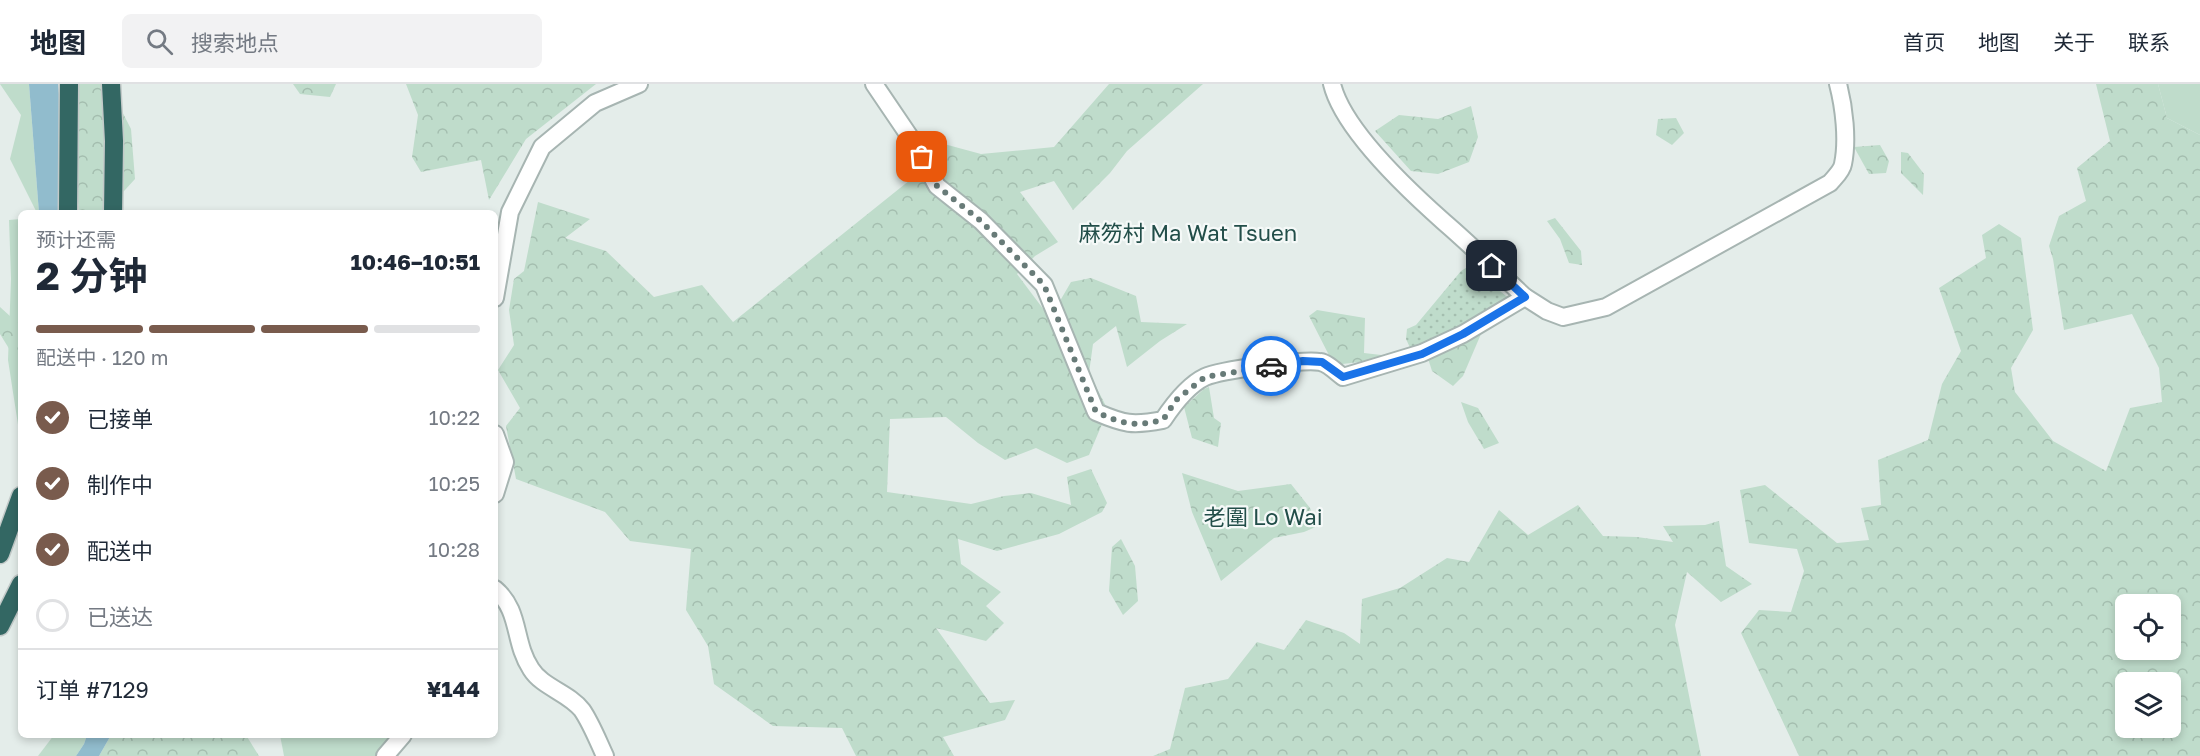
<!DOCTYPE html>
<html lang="zh">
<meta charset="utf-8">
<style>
body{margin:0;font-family:"Golos Text","Noto Sans SC",sans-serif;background:#f2f2f3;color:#1f2937;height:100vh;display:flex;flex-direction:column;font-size:22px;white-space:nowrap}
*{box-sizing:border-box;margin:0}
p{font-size:20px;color:#747a83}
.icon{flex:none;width:33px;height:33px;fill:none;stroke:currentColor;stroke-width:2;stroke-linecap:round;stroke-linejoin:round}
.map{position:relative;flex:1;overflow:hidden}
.sheet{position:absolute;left:18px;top:126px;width:480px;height:528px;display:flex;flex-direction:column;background:#fff;border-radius:9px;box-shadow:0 3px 9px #0003}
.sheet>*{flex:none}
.fabs{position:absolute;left:2115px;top:510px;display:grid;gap:12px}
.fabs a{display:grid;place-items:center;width:66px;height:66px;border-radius:9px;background:#fff;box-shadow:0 3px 9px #0003;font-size:30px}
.pin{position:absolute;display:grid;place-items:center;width:51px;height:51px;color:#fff;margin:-26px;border-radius:12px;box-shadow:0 3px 9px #0006}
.courier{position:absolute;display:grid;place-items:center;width:60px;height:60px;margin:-30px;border:4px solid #1a73e8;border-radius:50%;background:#fff;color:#222;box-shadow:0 2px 8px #0007}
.headline em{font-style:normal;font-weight:700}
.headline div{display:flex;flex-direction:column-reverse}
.headline{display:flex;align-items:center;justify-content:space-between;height:102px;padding:0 18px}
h1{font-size:39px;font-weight:700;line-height:45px}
.bar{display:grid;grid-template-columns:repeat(4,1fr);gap:9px 6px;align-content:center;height:72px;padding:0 18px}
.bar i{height:8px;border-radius:4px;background:#e0e1e3}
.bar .current{background:#795b4d}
.bar p{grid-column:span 4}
.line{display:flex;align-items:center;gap:15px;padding:0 18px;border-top:2px solid #e0e1e3}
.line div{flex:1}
ol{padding:0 18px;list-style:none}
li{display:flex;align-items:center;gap:18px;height:66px}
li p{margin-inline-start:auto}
li .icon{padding:6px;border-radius:50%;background:#795b4d;color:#fff;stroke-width:4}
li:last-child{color:#747a83}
li i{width:33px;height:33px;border:3px solid #e0e1e3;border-radius:50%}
header{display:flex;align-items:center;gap:36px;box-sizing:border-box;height:84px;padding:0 30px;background:#fff;border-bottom:2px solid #e0e1e3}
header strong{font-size:28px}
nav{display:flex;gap:33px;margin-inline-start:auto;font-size:21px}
.search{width:420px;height:54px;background:#f2f2f3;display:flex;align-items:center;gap:15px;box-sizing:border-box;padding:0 21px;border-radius:9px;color:#747a83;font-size:22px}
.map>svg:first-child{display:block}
.grass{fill:#bfdccb}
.forest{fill:url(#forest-crowns);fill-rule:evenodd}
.park{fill:url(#park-dots)}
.water{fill:#91bccd}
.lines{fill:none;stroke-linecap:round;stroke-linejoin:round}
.minor-casing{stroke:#a7b5b2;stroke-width:20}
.motorway-casing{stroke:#c2c9c8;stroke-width:21}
.minor{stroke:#fff;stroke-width:16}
.motorway{stroke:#336763;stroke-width:18}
.done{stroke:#687b78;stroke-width:6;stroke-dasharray:0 10.8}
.route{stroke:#1a73e8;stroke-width:8}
.labels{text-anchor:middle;stroke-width:4.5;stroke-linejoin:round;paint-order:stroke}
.quarter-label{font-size:22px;fill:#224e49;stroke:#f5f9f8}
</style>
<header>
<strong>地图</strong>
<div class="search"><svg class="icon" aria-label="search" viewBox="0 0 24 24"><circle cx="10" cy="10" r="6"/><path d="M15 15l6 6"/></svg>搜索地点</div>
<nav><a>首页</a><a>地图</a><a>关于</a><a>联系</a></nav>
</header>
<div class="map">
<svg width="2200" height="672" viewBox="0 0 2200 672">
<defs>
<pattern id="forest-crowns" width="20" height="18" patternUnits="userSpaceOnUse" patternTransform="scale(1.5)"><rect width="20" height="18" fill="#bfdccb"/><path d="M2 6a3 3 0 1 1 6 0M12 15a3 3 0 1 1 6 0" fill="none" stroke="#a4beaf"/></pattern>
<pattern id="park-dots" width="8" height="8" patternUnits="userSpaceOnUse" patternTransform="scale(1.5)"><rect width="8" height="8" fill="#bfdccb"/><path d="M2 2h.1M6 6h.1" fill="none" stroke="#a4beaf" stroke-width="1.8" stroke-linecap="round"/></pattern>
</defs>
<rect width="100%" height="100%" fill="#e4edea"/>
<!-- grass -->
<g class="grass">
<path d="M0,0H29L39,129H37L10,75L21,31Z"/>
<path d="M2158,0H2200V51L2167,34Z"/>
<path d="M21,135V360L8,276L11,195L9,136Z"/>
<path d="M54,651H87L84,660L76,672H38Z"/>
<path d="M280,651H385L395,662L385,672H284Z"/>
</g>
<!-- forest -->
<g class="forest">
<path d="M68,0H108L131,45L135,95L104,129H79Z"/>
<path d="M293,0H336L330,13L300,10Z"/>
<path d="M406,0H596L526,55L489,116L481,76L421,88L412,73L418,31Z"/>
<path d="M1109,0H1203L1127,67L1110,89L1073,126L1054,97L1020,108L1058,158L1035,172L1017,190L1050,234L1071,198L1091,194L1136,212L1141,238L1187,240L1160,257L1127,283L1116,242L1093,260L1089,289L1108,326L1089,371L1067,379L1036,364L1005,376L978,359L946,333L890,335L887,408L971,420L1004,412L1031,409L1071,421L1067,393L1091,385L1107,419L1102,428L1059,450L997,467L958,455L961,480L1001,508L986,522L1004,539L986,557L936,544L990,619L1015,616L1005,636L943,653L954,672H856L842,644L773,642L714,600L708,562L686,526L691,465L630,457L605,428L516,395L506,342L520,324L498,286L514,261L509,226L514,195L524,187L538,118L590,135L565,154L606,167L654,213L702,201L733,238L915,92L899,73L933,57L981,70L1054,63Z"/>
<path d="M2096,0H2158L2167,34L2200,51V672H1799L1741,549L1759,526L1791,528L1804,487L1797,465L1749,459L1740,406L1765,401L1837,459L1869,456L1861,424L1881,421L1878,376L1928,356L1942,300L1961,267L1939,204L1986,174L1982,151L1999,140L2021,154L2033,246L2011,284L2015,308L2053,357L2106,387L2130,324L2162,318L2159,284L2132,230L2064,246L2053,175L2049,162L2059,132L2086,117L2077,84L2110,57ZM2126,520H2170V566H2126ZM2126,598H2170V644H2126Z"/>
<path d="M1471,22L1478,53L1469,78L1438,90L1411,87L1375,47L1399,31L1438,35Z"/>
<path d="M1676,34L1684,49L1672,61L1656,51L1658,35Z"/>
<path d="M1880,61L1889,77L1886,89L1869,90L1854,63Z"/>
<path d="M1901,68L1908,69L1924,90L1923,111L1901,89Z"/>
<path d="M1555,134L1581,167L1582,181L1569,179L1560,155L1547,137Z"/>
<path d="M1472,219L1481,250L1463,292L1453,302L1432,287L1419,246Z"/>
<path d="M0,223L21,242V284L0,250Z"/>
<path d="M1317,226L1365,234L1364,269L1390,272L1368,277L1334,281L1309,232Z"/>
<path d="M1209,303L1214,334L1221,339L1218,363L1192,354L1184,323L1204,305Z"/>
<path d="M1461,318L1478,324L1499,359L1484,365L1468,338Z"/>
<path d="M1182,389L1238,407L1291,400L1310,424L1318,442L1304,448L1274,454L1221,497L1192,428Z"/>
<path d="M1578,421L1603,452L1637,453L1673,458L1663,442L1705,441L1719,437L1726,482L1752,500L1721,518L1687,488L1675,541L1701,672H1153L1170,665L1185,604L1228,595L1257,558L1284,566L1306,536L1344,549L1360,560L1362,515L1400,504L1447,474L1469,478L1499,426L1528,451Z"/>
<path d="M1121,455L1135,482L1138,517L1123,531L1109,507L1112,463Z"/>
<path d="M111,651H246L259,672H99Z"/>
</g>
<!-- park -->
<path class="park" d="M1469,182L1511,216L1412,268L1406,255L1407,245L1416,241L1461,187Z"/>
<!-- water -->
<g class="water">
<path d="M29,0H58L71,129H39Z"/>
<path d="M87,651H111L99,672H76L84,660Z"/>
</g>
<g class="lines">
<defs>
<g id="minor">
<path d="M874,0L914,59L937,102L981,137L1044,201L1096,328C1124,340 1132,342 1163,336C1173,321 1188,301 1205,293C1220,286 1304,275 1320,278C1328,279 1336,288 1343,293L1422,269L1463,250L1525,213"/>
<path d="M1332,0C1343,46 1409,107 1444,138C1472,162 1498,188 1525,213L1547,227L1563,233L1606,223L1830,99C1834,94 1842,87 1843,80C1848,56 1844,23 1838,0"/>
<path d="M495,214L510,128L542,63L595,19L639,0"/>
<path d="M495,350L505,378L495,410"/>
<path d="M495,505C521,527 513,558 531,585C542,603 569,609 582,626C591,639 598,657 605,672"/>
<path d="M385,672L403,651"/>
</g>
<g id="motorway">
<path d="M111,0L114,57L113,129"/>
<path d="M68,129L69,0"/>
<path d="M0,470L21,412"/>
<path d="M0,542L21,500"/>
</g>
</defs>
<!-- minor casing -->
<use href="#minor" class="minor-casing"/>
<!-- motorway casing -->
<use href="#motorway" class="motorway-casing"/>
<!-- minor -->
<use href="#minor" class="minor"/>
<!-- motorway -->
<use href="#motorway" class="motorway"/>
</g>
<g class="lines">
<!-- done -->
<path class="done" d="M922,73L937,102L981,137L1044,201L1096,328C1124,340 1132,343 1163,336L1176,316L1205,293L1271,282"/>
<!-- route -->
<path class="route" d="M1271,282L1303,277L1322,278L1343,293L1422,270L1463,250L1525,213L1492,182"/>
</g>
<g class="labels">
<!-- quarter labels -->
<g class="quarter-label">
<text x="1188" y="157">麻笏村 Ma Wat Tsuen</text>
<text x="1263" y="441">老圍 Lo Wai</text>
</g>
</g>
</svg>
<div class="fabs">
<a><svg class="icon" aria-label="locate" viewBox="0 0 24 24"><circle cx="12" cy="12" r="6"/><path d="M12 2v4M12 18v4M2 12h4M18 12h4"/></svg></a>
<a><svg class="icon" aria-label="layers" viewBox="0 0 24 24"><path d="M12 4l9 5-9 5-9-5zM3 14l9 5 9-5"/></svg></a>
</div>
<div class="pin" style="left:922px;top:73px;background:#ea580c"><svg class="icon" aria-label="bag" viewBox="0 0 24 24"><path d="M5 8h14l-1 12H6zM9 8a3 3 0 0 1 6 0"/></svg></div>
<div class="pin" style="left:1492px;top:182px;background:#1f2937"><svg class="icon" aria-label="home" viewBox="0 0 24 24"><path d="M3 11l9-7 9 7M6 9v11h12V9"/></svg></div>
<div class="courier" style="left:1271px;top:282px"><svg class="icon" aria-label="car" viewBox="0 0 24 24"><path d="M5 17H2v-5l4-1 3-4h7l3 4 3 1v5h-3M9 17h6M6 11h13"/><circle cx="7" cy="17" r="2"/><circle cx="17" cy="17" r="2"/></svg></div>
<section class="sheet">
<div class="headline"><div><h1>2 分钟</h1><p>预计还需</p></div><em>10:46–10:51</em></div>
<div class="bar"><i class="current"></i><i class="current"></i><i class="current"></i><i></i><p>配送中 · 120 m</p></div>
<ol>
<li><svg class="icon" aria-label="check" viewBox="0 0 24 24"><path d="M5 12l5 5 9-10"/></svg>已接单<p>10:22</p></li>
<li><svg class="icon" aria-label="check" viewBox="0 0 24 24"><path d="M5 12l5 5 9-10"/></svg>制作中<p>10:25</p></li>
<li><svg class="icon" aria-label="check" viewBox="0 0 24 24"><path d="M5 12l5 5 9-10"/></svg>配送中<p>10:28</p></li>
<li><i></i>已送达</li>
</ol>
<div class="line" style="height:78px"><div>订单 #7129</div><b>¥144</b></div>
</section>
</div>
